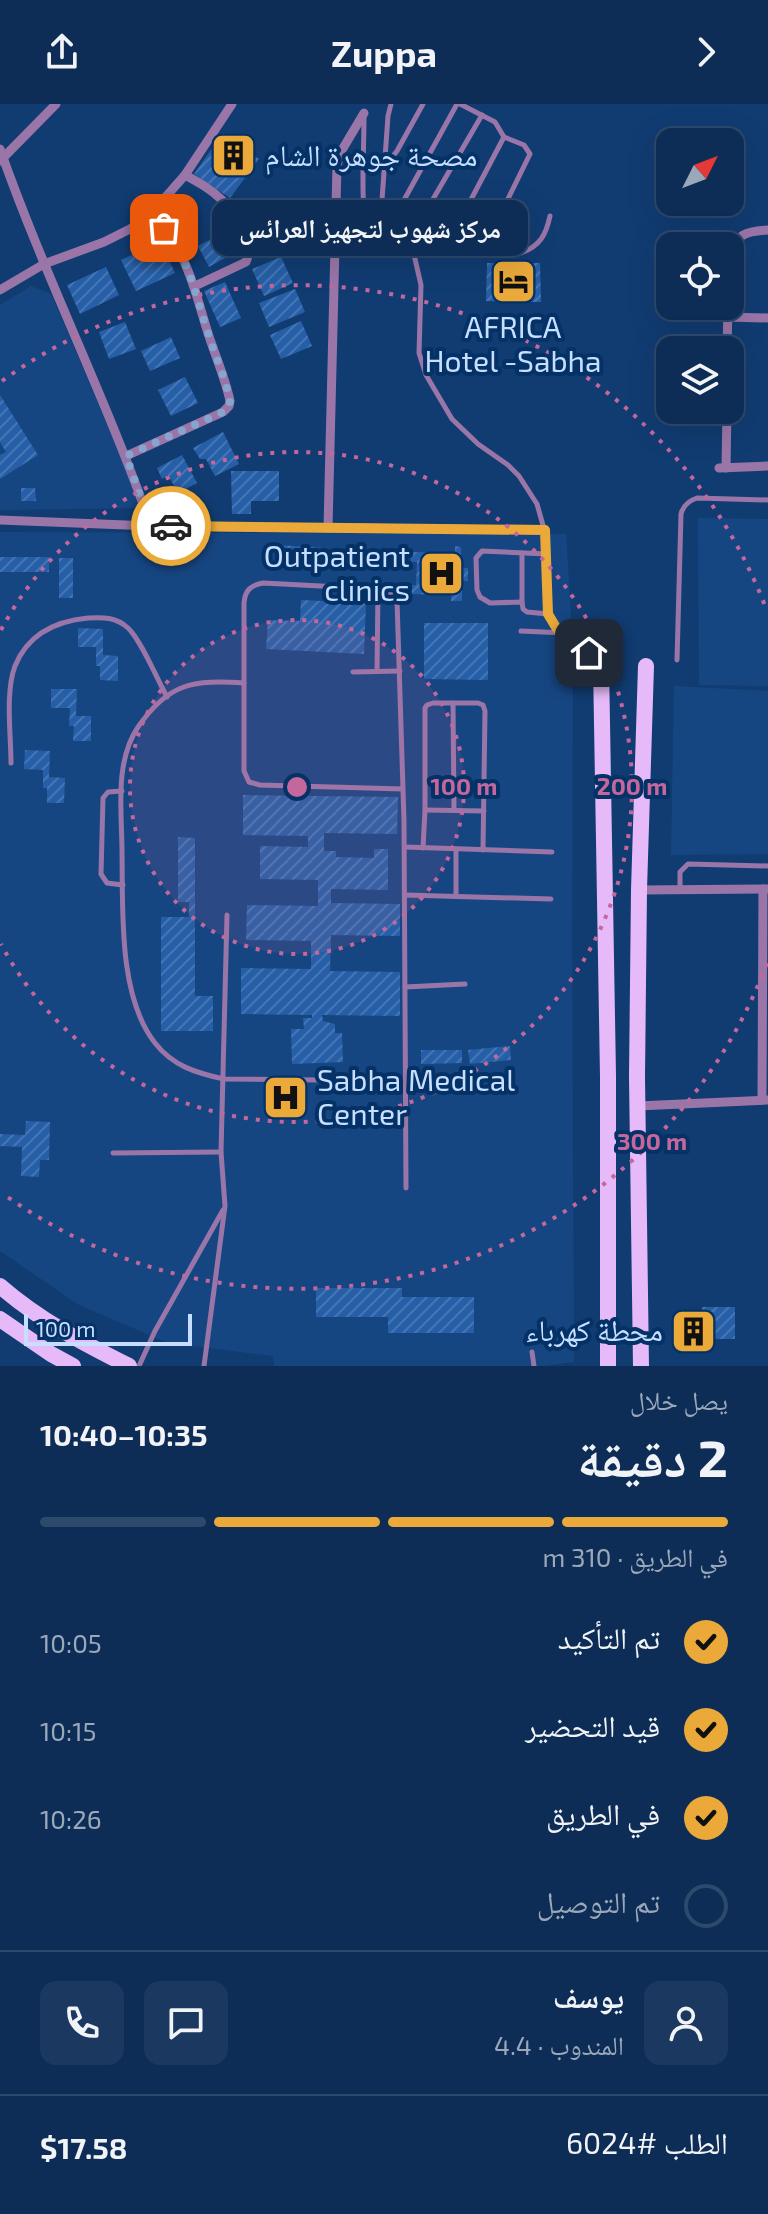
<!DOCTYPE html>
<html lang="ar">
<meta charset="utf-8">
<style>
body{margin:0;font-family:"Exo 2","Noto Naskh Arabic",sans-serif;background:#1b3960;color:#f1f3f6;direction:rtl;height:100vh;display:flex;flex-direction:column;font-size:30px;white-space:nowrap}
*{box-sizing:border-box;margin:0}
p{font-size:26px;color:#9aa8b9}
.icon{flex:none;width:44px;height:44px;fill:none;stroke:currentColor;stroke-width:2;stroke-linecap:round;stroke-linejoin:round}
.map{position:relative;height:1262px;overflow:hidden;direction:ltr}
.drawer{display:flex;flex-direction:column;background:#0d2d56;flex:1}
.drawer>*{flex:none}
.needle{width:52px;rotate:48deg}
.buttons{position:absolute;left:656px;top:24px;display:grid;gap:16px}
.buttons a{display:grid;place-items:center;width:88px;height:88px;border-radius:16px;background:#0d2d56;box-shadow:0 8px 32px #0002,0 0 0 2px #2d496c;font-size:40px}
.scale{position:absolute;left:24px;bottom:20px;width:168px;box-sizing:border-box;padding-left:8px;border:4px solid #c6deff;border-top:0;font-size:22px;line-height:28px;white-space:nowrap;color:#c6deff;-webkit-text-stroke:6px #043166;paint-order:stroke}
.pin{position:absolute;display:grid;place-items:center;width:68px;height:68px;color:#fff;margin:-34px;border-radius:16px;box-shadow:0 4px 12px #0006}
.courier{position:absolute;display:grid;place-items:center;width:80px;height:80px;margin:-40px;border:6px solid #eba93a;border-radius:50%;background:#fff;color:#222;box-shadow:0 2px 10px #0007}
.bubble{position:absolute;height:56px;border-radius:16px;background:#0d2d56;box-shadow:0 8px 32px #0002,0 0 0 2px #2d496c;font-size:26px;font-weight:700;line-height:56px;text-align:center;direction:rtl}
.summary em{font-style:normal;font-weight:700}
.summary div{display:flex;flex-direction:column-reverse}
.summary{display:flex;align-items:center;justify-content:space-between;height:136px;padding:0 40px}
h1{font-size:52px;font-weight:700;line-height:60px}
.bar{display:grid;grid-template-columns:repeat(4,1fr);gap:12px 8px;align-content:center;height:96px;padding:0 40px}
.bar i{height:10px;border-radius:6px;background:#2d496c}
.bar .selected{background:#eba93a}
.bar p{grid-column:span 4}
.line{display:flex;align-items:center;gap:20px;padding:0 40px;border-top:2px solid #2d496c}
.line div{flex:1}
.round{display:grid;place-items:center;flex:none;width:84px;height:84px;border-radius:16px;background:#1b3960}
ol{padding:0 40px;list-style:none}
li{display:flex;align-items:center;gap:24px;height:88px}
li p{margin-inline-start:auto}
li .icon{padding:8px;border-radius:50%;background:#eba93a;color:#111;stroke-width:4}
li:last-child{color:#9aa8b9}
li i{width:44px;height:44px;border:4px solid #2d496c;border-radius:50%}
header{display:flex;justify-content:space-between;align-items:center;height:104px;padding:0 40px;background:#0d2d56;font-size:36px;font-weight:700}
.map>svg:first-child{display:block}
.built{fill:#164682}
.building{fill:url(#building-hatch)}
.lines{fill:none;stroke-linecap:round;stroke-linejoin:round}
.service{stroke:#9a76a8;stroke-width:5}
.minor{stroke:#9a76a8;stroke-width:9}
.primary{stroke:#e6baf8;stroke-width:16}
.done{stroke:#87a5ce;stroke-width:8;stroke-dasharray:0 14.4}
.route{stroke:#eba93a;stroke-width:10}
.ring{fill:none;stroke:#c4679d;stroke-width:4;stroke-dasharray:4 8}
.labels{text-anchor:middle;stroke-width:8;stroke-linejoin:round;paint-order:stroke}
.poi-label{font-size:30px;fill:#c6deff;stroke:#043166;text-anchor:start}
.centre{fill:#c4679d;stroke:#043166;stroke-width:4}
.ring-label{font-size:24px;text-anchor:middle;font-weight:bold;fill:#c4679d;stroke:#043166;stroke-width:8;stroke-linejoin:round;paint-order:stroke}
</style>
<header><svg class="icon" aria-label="forward" viewBox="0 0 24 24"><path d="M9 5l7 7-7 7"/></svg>Zuppa<svg class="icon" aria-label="share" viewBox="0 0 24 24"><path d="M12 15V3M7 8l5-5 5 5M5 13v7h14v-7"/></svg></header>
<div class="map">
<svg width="768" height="1262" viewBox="0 0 768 1262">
<defs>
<pattern id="building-hatch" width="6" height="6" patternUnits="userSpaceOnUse" patternTransform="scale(2)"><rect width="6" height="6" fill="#265fa7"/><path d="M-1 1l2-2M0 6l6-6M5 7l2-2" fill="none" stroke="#4476b4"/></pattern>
</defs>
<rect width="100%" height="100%" fill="#113c72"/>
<!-- built -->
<g class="built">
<path d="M31,182L51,190L143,404L0,406V201Z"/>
<path d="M698,414L768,415V582L699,581Z"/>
<path d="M0,428L566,430L573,543L572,842L574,1258L545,1262H274L273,1252L168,1239L79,1201L0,1147Z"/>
<path d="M674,582L768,587V750L671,751Z"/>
</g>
<!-- building -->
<g class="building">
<path d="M223,29L259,55L230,94L194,70Z"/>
<path d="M223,129L234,149L209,163L198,142Z"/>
<path d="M160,137L175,169L136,187L121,156Z"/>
<path d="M281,153L293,179L264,192L252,165Z"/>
<path d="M487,159H540L541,198L486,197Z"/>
<path d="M106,163L119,191L80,210L67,181Z"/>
<path d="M225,178L241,214L220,223L204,187Z"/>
<path d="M295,185L305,208L269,223L259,199Z"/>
<path d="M301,217L312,242L281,255L270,231Z"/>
<path d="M125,218L136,245L109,255L99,228Z"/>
<path d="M171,233L180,254L150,267L141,247Z"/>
<path d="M185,273L198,299L171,312L158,286Z"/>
<path d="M0,291L38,351L0,375V351L6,348L0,338Z"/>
<path d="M223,328L239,360L215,372L206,355H200L193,344Z"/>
<path d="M182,351L197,379L178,389L168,371L162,375L157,364Z"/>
<path d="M231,367H279V397H251V410H232Z"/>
<path d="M21,384H35L36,397H21Z"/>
<path d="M278,441L323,444L321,465L277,462Z"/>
<path d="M455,442L461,443V464H468V477H462V497H451V491L412,490V481H416L417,458H411V448L455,449Z"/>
<rect x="0" y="453" width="49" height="15"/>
<rect x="59" y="454" width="14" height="40"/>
<path d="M301,496L366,499L364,550L266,545L268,516L300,517Z"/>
<path d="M424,519H488V576L424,575Z"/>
<path d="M78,524L103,525V551L118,552V577L100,576V562H96V543H78Z"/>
<path d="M51,585H77L76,612H91V637H73L74,622H69L70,604H51Z"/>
<path d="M25,646L50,647L49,673L65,674L64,699H47V684H43V666L24,665Z"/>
<path d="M243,691L398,693L397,730L324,729V747H336V753L374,754V745H388V786L331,785V799L400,800V832L331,831L330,867L400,868V912L322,911L323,917L335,920V929H342L343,958L292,960L291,925H304L303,914H312V911L241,910V864L311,865V837L246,836L247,801L318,802V776L260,775V742L308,743V732L243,731Z"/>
<path d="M178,733L195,734V892H213V927H161V813H189V798H178Z"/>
<path d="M510,942L511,956L470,960L468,946Z"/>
<path d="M421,946H462V959L421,960Z"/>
<path d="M26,1017L50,1018L49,1056H40L39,1073L21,1072L22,1043L0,1042V1030L25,1031Z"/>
<path d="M316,1184H402V1193H474V1229H388V1213H316Z"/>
<rect x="702" y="1203" width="33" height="32"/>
<path d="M688,1218L700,1219L699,1235H688Z"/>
</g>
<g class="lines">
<!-- service -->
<g class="service">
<path d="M391,0L388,12L382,96C389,120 407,124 430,126C439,126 447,128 456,124L504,33"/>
<path d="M460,0L495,18L504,33L524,41L530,50L504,103L497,128L495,148"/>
<path d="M364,14C364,33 363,52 363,71C363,104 361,131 399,141L521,149C540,142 546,131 550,112"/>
<path d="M384,63L397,47L423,0"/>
<path d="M393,116L457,0"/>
<path d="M427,125L429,102L482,11"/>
<path d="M412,142L421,181L419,249L426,271L452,315L478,340L508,361L519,372L537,400L546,432L548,510L554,521L560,528"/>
<path d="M547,450L482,447L476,454L477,486L480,493L490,499L522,498L523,505L527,508L548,510"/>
<path d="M522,498V449"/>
<path d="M521,527L565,529L574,534L598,557"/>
<path d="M677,556L681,410C683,402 688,397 697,394L768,396"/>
<path d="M377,567L378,485"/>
<path d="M353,568L400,567"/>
<path d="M244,579C194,576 169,578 138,623C114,659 122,708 122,748C123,806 118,892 155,939C173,962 196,969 224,975L406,977"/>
<path d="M453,599L454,706"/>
<path d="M11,659C11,630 5,589 15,562C28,530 56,517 88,514C103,513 116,513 128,524C141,536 157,575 167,593"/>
<path d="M403,685L260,681L249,678L244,667V499C245,486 251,481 263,479L378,485C387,486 391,488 397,496L404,717L406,1084"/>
<path d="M122,687L108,688L103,694L101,770L107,779L123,781"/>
<path d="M425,706L484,707"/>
<path d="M405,743L552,748"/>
<path d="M423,744L425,706V604L427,601L433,599H478L483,601L485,607L483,746"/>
<path d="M680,784V768L688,760L768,762"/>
<path d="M405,791L551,795"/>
<path d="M456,792V745"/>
<path d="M405,883L465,880"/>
<path d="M113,1049L221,1048"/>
<path d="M532,1248L534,1262"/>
<path d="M139,1262L155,1227L223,1106"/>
<path d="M204,1262L225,1102L221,1048L227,811"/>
</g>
<!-- minor -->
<g class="minor">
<path d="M0,45C45,173 106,294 151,422"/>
<path d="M0,57L56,0"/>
<path d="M185,71C198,78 211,85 222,96C236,109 255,138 246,158L195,182"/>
<path d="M730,152C734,130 748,127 768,126"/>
<path d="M0,186L44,160L104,138L130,125L149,112L185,71L232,0"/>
<path d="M727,213L768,214"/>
<path d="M727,246L728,202"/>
<path d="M126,352L223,308L229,302L230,297C225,273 214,249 207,226C193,181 187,144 149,112"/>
<path d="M719,364L768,362"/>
<path d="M726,364L727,306"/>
<path d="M0,416L151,422L545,426"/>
<path d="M328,424L337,61L342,46L364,9"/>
<path d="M639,786L768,785"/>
<path d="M762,996L763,785"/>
<path d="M638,1002L767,996"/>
</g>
<!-- primary -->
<g class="primary">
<path d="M601,560L608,972V1262"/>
<path d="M0,1182C39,1216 83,1239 129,1262"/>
<path d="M0,1215L51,1250L73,1262"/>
<path d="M641,1262L637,973L639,786L646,562"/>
</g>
</g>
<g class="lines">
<!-- done -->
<path class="done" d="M164,124C190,158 194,186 207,226C214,249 225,273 230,297L229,302L223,308L126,352L151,422H171"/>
<!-- route -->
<path class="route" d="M171,422L545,426L548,510L557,525L574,534L589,549"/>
</g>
<!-- distance rings -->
<circle cx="297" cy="683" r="167" fill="#c4679d" fill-opacity=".12"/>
<g class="ring">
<circle cx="297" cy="683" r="167"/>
<path d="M1 526A335 335 0 1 1 1 840"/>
<path d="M767 859A502 502 0 0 1 2 1089M2 277A502 502 0 0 1 767 507"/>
</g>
<!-- icons -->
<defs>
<symbol id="building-square" viewBox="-11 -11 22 22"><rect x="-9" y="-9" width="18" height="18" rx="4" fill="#eba93a" stroke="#043166"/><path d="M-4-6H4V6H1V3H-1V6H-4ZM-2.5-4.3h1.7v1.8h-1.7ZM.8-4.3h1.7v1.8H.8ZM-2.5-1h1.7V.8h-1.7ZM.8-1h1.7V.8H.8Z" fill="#111"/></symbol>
<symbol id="hotel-square" viewBox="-11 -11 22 22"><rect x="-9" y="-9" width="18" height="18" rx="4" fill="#eba93a" stroke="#043166"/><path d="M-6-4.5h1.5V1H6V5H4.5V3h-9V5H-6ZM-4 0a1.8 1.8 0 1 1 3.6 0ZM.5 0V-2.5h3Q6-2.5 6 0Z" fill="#111"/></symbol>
<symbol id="hospital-square" viewBox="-11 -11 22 22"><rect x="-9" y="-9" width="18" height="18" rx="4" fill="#eba93a" stroke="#043166"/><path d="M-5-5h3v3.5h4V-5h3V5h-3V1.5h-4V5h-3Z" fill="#111"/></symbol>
</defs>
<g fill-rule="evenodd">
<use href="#building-square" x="208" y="26" width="51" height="51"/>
<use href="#hotel-square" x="488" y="152" width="51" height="51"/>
<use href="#hospital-square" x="416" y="444" width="51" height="51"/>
<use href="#hospital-square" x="260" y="968" width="51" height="51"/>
<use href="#building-square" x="668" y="1202" width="51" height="51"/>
</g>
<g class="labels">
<!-- poi labels -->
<g class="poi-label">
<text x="265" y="62">مصحة جوهرة الشام</text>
<text x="513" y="234" text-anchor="middle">AFRICA<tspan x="513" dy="34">Hotel -Sabha</tspan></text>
<text x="410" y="463" text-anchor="end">Outpatient<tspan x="410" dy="34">clinics</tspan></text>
<text x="317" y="987">Sabha Medical<tspan x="317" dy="34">Center</tspan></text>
<text x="663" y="1237" text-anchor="end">محطة كهرباء</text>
</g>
</g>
<circle cx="297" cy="683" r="12" class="centre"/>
<g class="ring-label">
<text x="464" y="691">100 m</text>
<text x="632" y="691">200 m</text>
<text x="652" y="1046">300 m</text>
</g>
</svg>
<div class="buttons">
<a><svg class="needle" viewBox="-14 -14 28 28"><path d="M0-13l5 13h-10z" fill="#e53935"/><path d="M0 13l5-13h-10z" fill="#9aa8b9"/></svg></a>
<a><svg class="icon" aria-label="locate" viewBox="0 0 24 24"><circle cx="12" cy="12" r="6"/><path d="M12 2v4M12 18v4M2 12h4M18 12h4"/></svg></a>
<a><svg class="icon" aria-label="layers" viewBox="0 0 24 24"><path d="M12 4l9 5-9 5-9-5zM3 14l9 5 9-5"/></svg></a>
</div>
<div class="scale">100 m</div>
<div class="pin" style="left:164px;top:124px;background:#ea580c"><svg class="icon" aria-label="bag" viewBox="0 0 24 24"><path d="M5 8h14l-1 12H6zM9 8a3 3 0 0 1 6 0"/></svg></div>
<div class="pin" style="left:589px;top:549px;background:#1f2937"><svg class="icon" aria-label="home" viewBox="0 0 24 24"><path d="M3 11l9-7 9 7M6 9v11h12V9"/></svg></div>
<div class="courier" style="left:171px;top:422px"><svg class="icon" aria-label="car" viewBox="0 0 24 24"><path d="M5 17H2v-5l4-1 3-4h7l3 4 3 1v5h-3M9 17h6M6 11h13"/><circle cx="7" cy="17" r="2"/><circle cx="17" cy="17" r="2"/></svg></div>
<div class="bubble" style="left:212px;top:96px;width:316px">مركز شهوب لتجهيز العرائس</div>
</div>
<section class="drawer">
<div class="summary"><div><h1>2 دقيقة</h1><p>يصل خلال</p></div><em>10:35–10:40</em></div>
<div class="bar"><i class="selected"></i><i class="selected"></i><i class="selected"></i><i></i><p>في الطريق · 310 m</p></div>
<ol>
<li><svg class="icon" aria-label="check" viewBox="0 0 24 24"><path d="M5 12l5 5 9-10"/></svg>تم التأكيد<p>10:05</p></li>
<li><svg class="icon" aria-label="check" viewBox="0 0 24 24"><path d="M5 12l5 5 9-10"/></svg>قيد التحضير<p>10:15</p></li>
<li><svg class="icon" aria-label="check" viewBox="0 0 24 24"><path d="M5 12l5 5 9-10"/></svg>في الطريق<p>10:26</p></li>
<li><i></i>تم التوصيل</li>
</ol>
<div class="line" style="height:144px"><a class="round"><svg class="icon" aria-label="person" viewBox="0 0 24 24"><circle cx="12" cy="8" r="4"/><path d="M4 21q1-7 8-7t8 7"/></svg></a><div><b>يوسف</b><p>المندوب · 4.4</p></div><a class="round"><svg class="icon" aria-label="chat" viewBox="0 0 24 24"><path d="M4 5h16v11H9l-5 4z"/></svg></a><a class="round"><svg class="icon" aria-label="phone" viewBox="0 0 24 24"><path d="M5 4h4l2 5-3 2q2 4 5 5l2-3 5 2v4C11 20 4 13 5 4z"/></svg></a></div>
<div class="line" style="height:104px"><div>الطلب #6024</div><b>$17.58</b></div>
</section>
